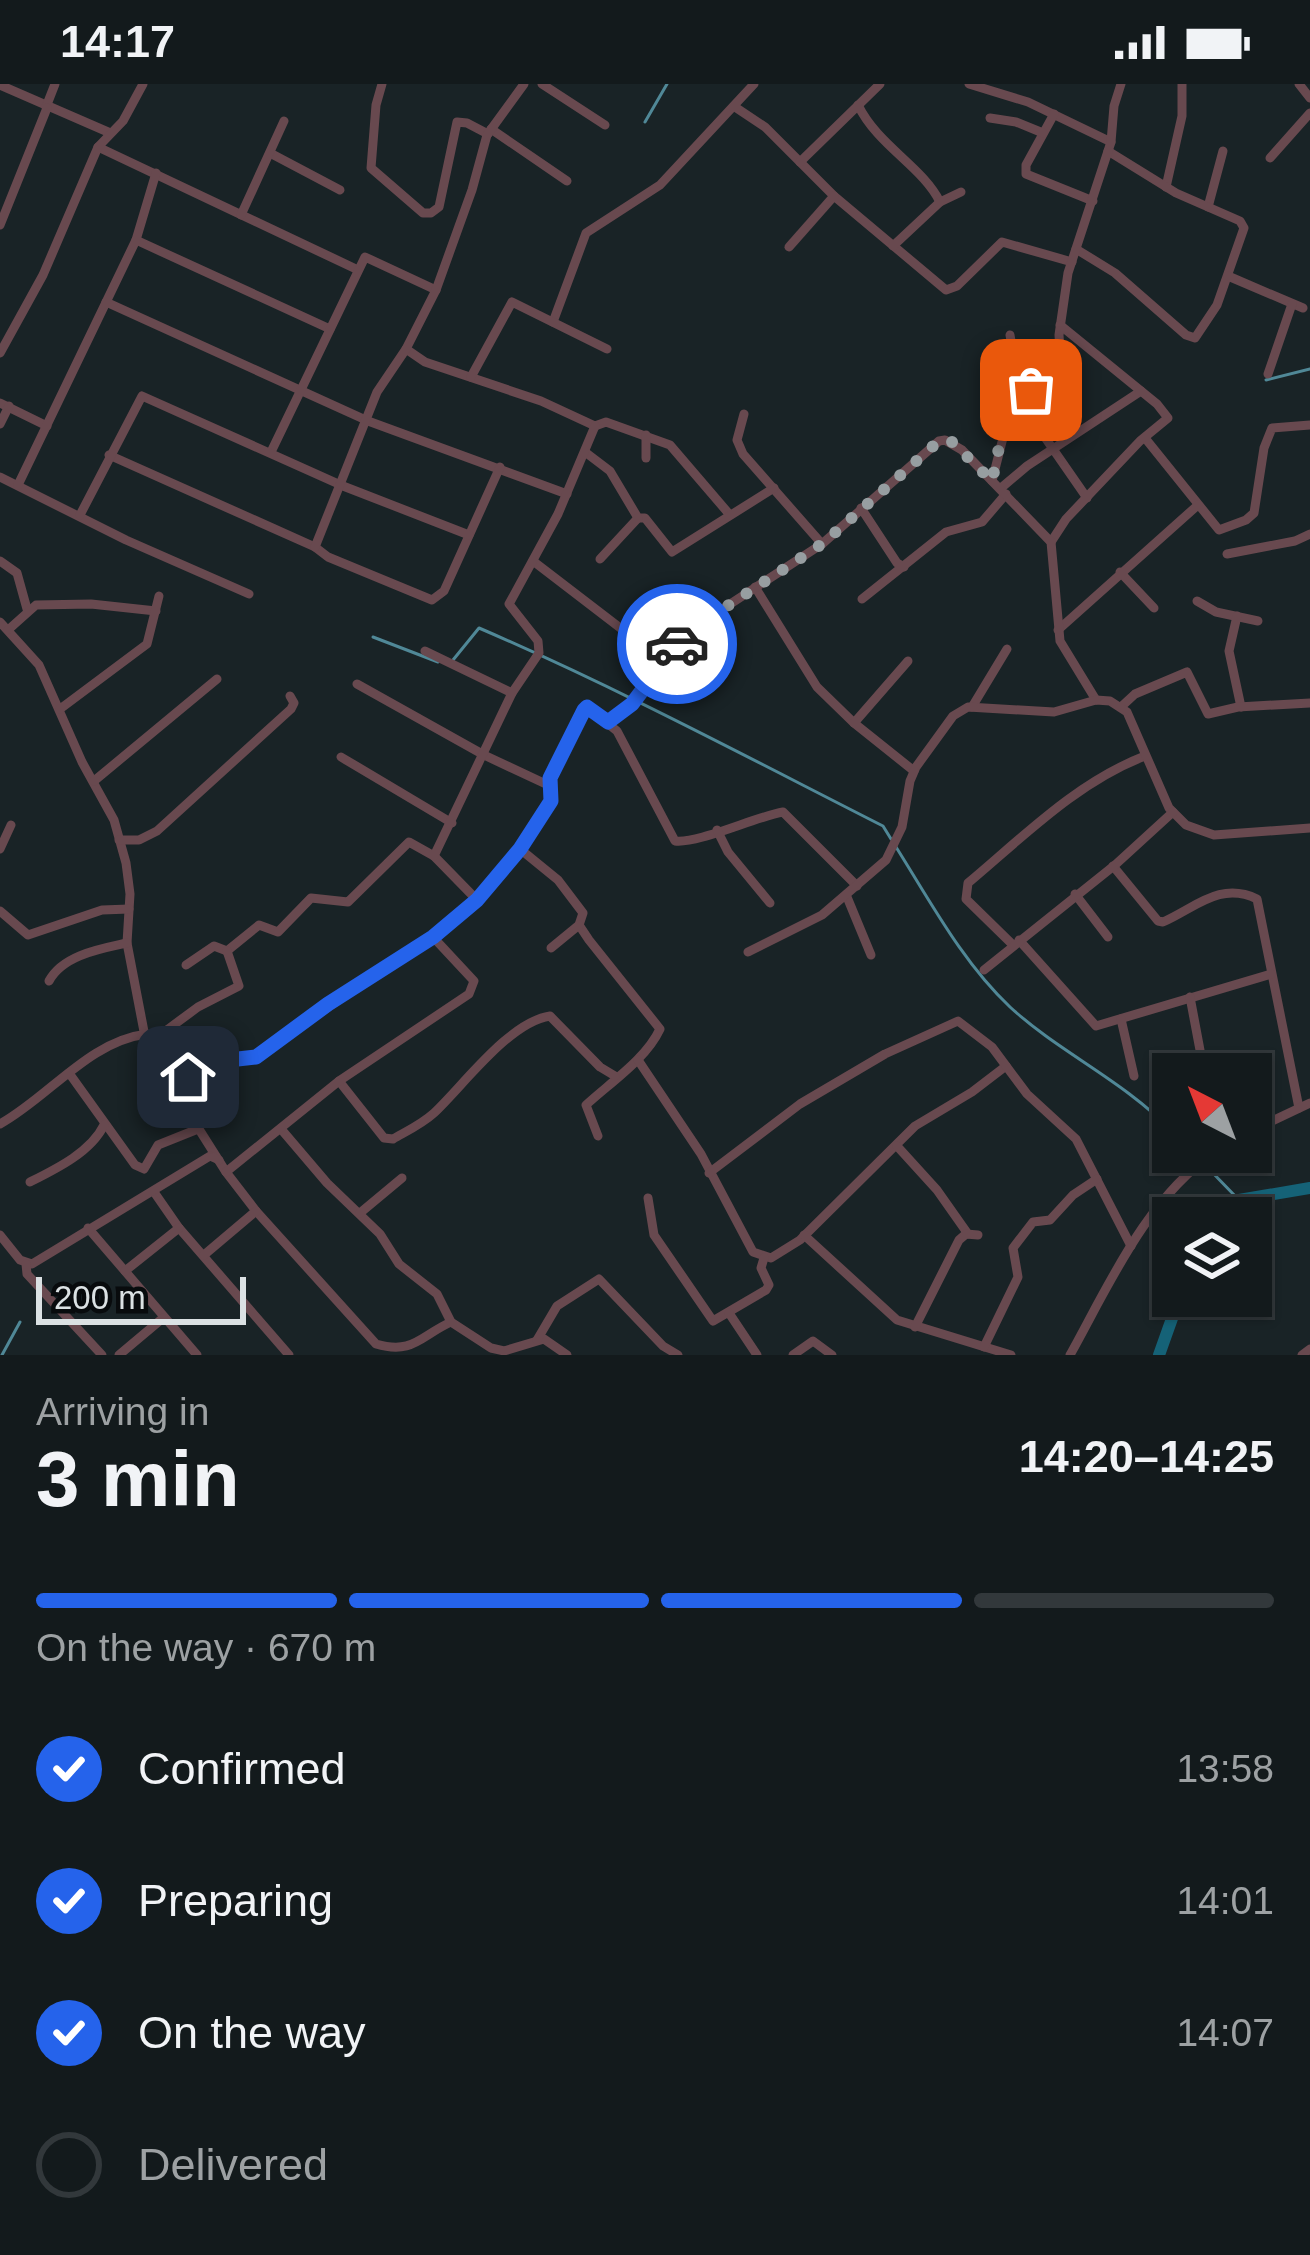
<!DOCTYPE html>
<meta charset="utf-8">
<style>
body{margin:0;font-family:Arial,sans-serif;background:#202729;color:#f1f3f6;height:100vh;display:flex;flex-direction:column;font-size:45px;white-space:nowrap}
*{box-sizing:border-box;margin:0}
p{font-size:39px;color:#9da1a3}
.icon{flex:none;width:66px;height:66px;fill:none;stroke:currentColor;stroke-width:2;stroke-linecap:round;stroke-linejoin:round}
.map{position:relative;height:1271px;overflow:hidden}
.panel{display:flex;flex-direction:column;background:#131a1c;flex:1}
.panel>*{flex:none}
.needle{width:78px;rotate:318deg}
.buttons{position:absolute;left:1152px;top:969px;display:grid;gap:24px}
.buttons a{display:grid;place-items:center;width:120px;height:120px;border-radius:0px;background:#131a1c;box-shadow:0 3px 9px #0004,0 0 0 3px #32383b;font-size:60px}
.scale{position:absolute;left:36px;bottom:30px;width:210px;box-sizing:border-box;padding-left:12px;border:6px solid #dbe1e3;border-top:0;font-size:33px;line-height:42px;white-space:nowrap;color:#dbe1e3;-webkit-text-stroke:9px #080b0d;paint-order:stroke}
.pin{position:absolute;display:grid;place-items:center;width:102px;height:102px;color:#fff;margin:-51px;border-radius:24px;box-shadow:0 6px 18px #0006}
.courier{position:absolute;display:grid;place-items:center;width:120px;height:120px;margin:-60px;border:9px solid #2563eb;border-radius:50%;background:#fff;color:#222;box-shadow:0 3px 15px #0007}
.overview em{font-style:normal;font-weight:700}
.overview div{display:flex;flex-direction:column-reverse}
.overview{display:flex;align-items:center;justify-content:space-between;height:204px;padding:0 36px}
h1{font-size:78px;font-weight:700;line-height:90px}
.bar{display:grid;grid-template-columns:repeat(4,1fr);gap:18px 12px;align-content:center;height:144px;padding:0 36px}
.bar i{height:15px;border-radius:9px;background:#32383b}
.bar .on{background:#2563eb}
.bar p{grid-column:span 4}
ol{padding:0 36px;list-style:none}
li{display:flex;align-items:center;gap:36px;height:132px}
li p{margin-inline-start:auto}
li .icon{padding:12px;border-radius:50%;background:#2563eb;color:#fff;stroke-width:4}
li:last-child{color:#9da1a3}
li i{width:66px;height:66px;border:6px solid #32383b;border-radius:50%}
.status{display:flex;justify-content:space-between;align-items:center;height:84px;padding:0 60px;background:#131a1c;direction:ltr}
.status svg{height:33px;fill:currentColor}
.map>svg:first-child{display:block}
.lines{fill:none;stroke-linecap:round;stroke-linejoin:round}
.stream{stroke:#508897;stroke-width:3}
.river{stroke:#156277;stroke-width:12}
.minor{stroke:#68494f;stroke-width:9}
.done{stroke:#979ea1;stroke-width:12;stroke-dasharray:0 21.6}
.route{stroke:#2563eb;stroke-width:15}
</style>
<div class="status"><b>14:17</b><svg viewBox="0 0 49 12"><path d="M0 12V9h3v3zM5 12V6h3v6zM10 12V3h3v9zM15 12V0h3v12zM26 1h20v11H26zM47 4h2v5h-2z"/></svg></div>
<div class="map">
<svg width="1310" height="1271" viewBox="0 0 1310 1271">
<rect width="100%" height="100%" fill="#192326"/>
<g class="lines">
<!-- stream -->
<g class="stream">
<path d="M645,38L667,0"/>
<path d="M1266,296L1310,285"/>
<path d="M373,553L438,578"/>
<path d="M453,576L479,544C616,603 749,674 883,742L891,755"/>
<path d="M896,763C930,817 963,879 1010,923C1060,969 1123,996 1173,1048"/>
<path d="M1206,1082L1239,1116"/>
<path d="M2,1271L20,1238"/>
</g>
<!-- river -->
<g class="river">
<path d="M1222,1134L1239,1116L1310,1104"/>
<path d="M1159,1271L1180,1212"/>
</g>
<!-- minor -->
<g class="minor">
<path d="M382,0L376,21L371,84L423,129H431L439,123L457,38L467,39L488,50"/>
<path d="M542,0L605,41"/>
<path d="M969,0L1028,18L1111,58"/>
<path d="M1299,0L1310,14"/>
<path d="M0,1L108,48"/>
<path d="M858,21C878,62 922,82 940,118"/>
<path d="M46,23L55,0"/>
<path d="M735,23L765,43L834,112L946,206L957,202L1002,158L1072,178"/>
<path d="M1054,30L1026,81V90L1093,117"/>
<path d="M990,34L1016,38L1043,49"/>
<path d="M491,45L567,97"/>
<path d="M98,63L356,185"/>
<path d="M270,69L340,106"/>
<path d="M1270,74L1310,29"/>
<path d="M800,78L880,0"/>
<path d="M1166,103L1182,32V0"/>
<path d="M1208,123L1223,67"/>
<path d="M241,131L284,37"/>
<path d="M0,141L47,24"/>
<path d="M136,156L330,245"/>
<path d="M893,162L940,118L961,108"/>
<path d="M789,163L834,112"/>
<path d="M1076,165L1115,189L1186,251L1195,254L1217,221L1244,144L1240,137L1176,109L1108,67"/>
<path d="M1228,192L1303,224"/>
<path d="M106,218L368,337L567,410"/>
<path d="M553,238L586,149L660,101L754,0"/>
<path d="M1010,251L1015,280L1031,306"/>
<path d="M406,265L425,278L541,317L595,342L606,338L670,361L730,431"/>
<path d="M0,269L43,191L98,63L123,37L143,0"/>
<path d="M1268,290L1292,220"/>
<path d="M471,293L512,218L607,265"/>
<path d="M1019,316L1087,414"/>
<path d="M0,319L47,342"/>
<path d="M744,330L737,356L743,370L822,460"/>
<path d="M0,340L9,322"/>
<path d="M1145,354L1219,446L1246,436L1254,429L1264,364L1272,344L1310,341"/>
<path d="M271,368L365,173L436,206"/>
<path d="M585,368L610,387L638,434H645L672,468L774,404"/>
<path d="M109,371L315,463L328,473L432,516L444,507L500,383"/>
<path d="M646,374V351"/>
<path d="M0,393L126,456L249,510"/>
<path d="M992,397L1005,346L1019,316L1056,291L1061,283L1059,251L1068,189L1111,58L1114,22L1121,0"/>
<path d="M18,401L136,156L156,89"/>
<path d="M1001,404L1027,382L1141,307"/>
<path d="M861,424L897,479L904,483"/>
<path d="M80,431L142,312L343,402L469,451"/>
<path d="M1051,458L1066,435L1140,357L1168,334L1157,320L1060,241"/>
<path d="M315,463L377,308L406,265L436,206L472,106L487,51L524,0"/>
<path d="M1227,470L1295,457L1310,450"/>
<path d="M600,475L638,434"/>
<path d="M0,477L17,489L27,525"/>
<path d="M533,477L662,576"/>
<path d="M1120,488L1154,524"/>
<path d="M755,503L817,603L854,639"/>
<path d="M862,515L946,448L982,438L1006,410"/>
<path d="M1197,517L1216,528L1258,537"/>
<path d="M1237,532L1229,567L1241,623"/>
<path d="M0,538L39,581L82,678L114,736L126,779L130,810L127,859L151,984L173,1004L226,1088L256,1127L376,1260C413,1271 420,1252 451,1238"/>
<path d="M8,546L36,521L91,520L156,527"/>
<path d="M1058,546L1198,421"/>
<path d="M425,567L512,609"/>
<path d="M908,577L854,639L914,687"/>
<path d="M357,600L484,671L548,701L551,717L520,765L558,796L583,829L579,841L589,856L660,945C646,975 611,998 586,1021L598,1052"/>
<path d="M1122,622L1135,610L1187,588L1208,630L1238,623L1310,619"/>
<path d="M972,623L1007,565"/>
<path d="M60,625L147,560L159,512"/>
<path d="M608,638L633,620L689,547L822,460L939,357L945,356L962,366L1051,458L1060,557L1096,616"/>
<path d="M341,673L452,739"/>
<path d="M94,697L217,595"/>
<path d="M548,701L587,623L617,647L675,757C697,760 755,733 783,728L857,802"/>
<path d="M717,746L728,768L770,819"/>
<path d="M119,756H139L157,747L291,625L294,619L290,612"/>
<path d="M0,765L11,741"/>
<path d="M434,772L477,816"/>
<path d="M1113,782L1158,837L1163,838C1195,824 1220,797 1257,815L1299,1024"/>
<path d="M1075,810L1108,853"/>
<path d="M847,813L871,871"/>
<path d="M0,827L28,851L102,826L129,825"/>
<path d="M1019,856L1096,942L1271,890"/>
<path d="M1013,861L966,815L968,799C1023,753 1077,698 1145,672"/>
<path d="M551,864L579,841"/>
<path d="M227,867L259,841L278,848L311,814L348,818L409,758L434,772L512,609L539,569L538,557L509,520L558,430L595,342"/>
<path d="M748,868L822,831L886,776L902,743L910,697L916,683L953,632L968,623L1054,628L1096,616L1110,617L1127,628L1169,724L1186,741L1214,751L1310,744"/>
<path d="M186,881L214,862L227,867"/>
<path d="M984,886L1115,781L1173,728"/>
<path d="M49,897C63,871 100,865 127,859"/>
<path d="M1190,913L1203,982"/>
<path d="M1121,935L1134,992"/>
<path d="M148,960L198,923L239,902L227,867"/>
<path d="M638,976L701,1070L753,1168L771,1174L800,1156L915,1042L972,1008L1006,982"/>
<path d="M69,989L135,1081L144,1085L158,1061L198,1045"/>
<path d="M339,997L384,1054L393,1055C407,1047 422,1040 434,1029C463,1002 509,938 550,932L600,983L615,992"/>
<path d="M170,1001L221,977L256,973L463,830L520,765"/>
<path d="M0,1040C49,1013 89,957 147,950"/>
<path d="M281,1045L327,1099L380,1150L399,1180L437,1210L451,1238L491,1264L504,1267L544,1255L567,1271"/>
<path d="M1251,1047L1310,1019"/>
<path d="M897,1062L937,1106L968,1150"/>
<path d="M226,1088L339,997L469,910L474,897L433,853"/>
<path d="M709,1089L800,1020L885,970L958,937L992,963L1027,1010L1076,1055L1131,1162"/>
<path d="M30,1098C56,1085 91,1068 104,1041"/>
<path d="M154,1108L179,1144L289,1271"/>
<path d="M648,1114L654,1151L713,1237L766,1206L769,1201L761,1184L764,1174"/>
<path d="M360,1129L402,1094"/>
<path d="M88,1144L197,1271"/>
<path d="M0,1151L20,1176L32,1180L210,1072L219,1076"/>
<path d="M804,1151L897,1236L1011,1271"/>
<path d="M204,1171L256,1127"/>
<path d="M26,1180L27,1190L102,1271"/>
<path d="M125,1187L179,1144"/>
<path d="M729,1229L757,1271"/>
<path d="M915,1243L959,1156L966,1150L978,1151"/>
<path d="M537,1256L557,1222L599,1195L663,1262L678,1271"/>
<path d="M984,1263L1018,1193L1013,1164L1033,1138L1050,1136L1073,1111L1097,1095"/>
<path d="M119,1271L163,1234"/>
<path d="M793,1271L813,1257L832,1271"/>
<path d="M1070,1271C1109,1201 1146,1115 1215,1068"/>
<path d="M1302,1271L1310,1265"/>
</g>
</g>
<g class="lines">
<!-- done -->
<path class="done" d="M677,560L689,547L822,460L939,357L952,358L992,397C999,366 1003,325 1031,306"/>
<!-- route -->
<path class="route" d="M188,993L220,977L256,973L328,920L433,853L477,816L520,765L551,717L550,694L584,626L587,623L608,638L632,620L677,560"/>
</g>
</svg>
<div class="buttons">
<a><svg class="needle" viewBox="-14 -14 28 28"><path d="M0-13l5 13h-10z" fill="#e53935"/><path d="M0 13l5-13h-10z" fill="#9da1a3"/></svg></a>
<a><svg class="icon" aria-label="layers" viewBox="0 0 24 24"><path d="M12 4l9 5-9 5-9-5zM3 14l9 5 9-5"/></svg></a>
</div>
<div class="scale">200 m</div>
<div class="pin" style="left:1031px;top:306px;background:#ea580c"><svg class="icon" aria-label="bag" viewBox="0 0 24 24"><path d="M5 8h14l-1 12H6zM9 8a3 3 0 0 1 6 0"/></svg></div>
<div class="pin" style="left:188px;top:993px;background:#1f2937"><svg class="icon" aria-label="home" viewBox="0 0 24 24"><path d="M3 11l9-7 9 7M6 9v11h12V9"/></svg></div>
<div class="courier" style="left:677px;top:560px"><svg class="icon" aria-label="car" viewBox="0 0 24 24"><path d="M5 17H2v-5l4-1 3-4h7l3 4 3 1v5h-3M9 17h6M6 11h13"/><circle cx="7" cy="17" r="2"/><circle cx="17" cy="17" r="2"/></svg></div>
</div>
<section class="panel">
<div class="overview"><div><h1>3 min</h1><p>Arriving in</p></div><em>14:20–14:25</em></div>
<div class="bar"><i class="on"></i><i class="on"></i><i class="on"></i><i></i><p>On the way · 670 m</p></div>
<ol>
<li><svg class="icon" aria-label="check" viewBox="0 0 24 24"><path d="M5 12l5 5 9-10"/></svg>Confirmed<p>13:58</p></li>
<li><svg class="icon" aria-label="check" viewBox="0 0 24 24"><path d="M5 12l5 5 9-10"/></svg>Preparing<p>14:01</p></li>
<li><svg class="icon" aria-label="check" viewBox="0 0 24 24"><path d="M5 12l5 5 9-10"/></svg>On the way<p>14:07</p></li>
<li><i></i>Delivered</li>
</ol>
</section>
